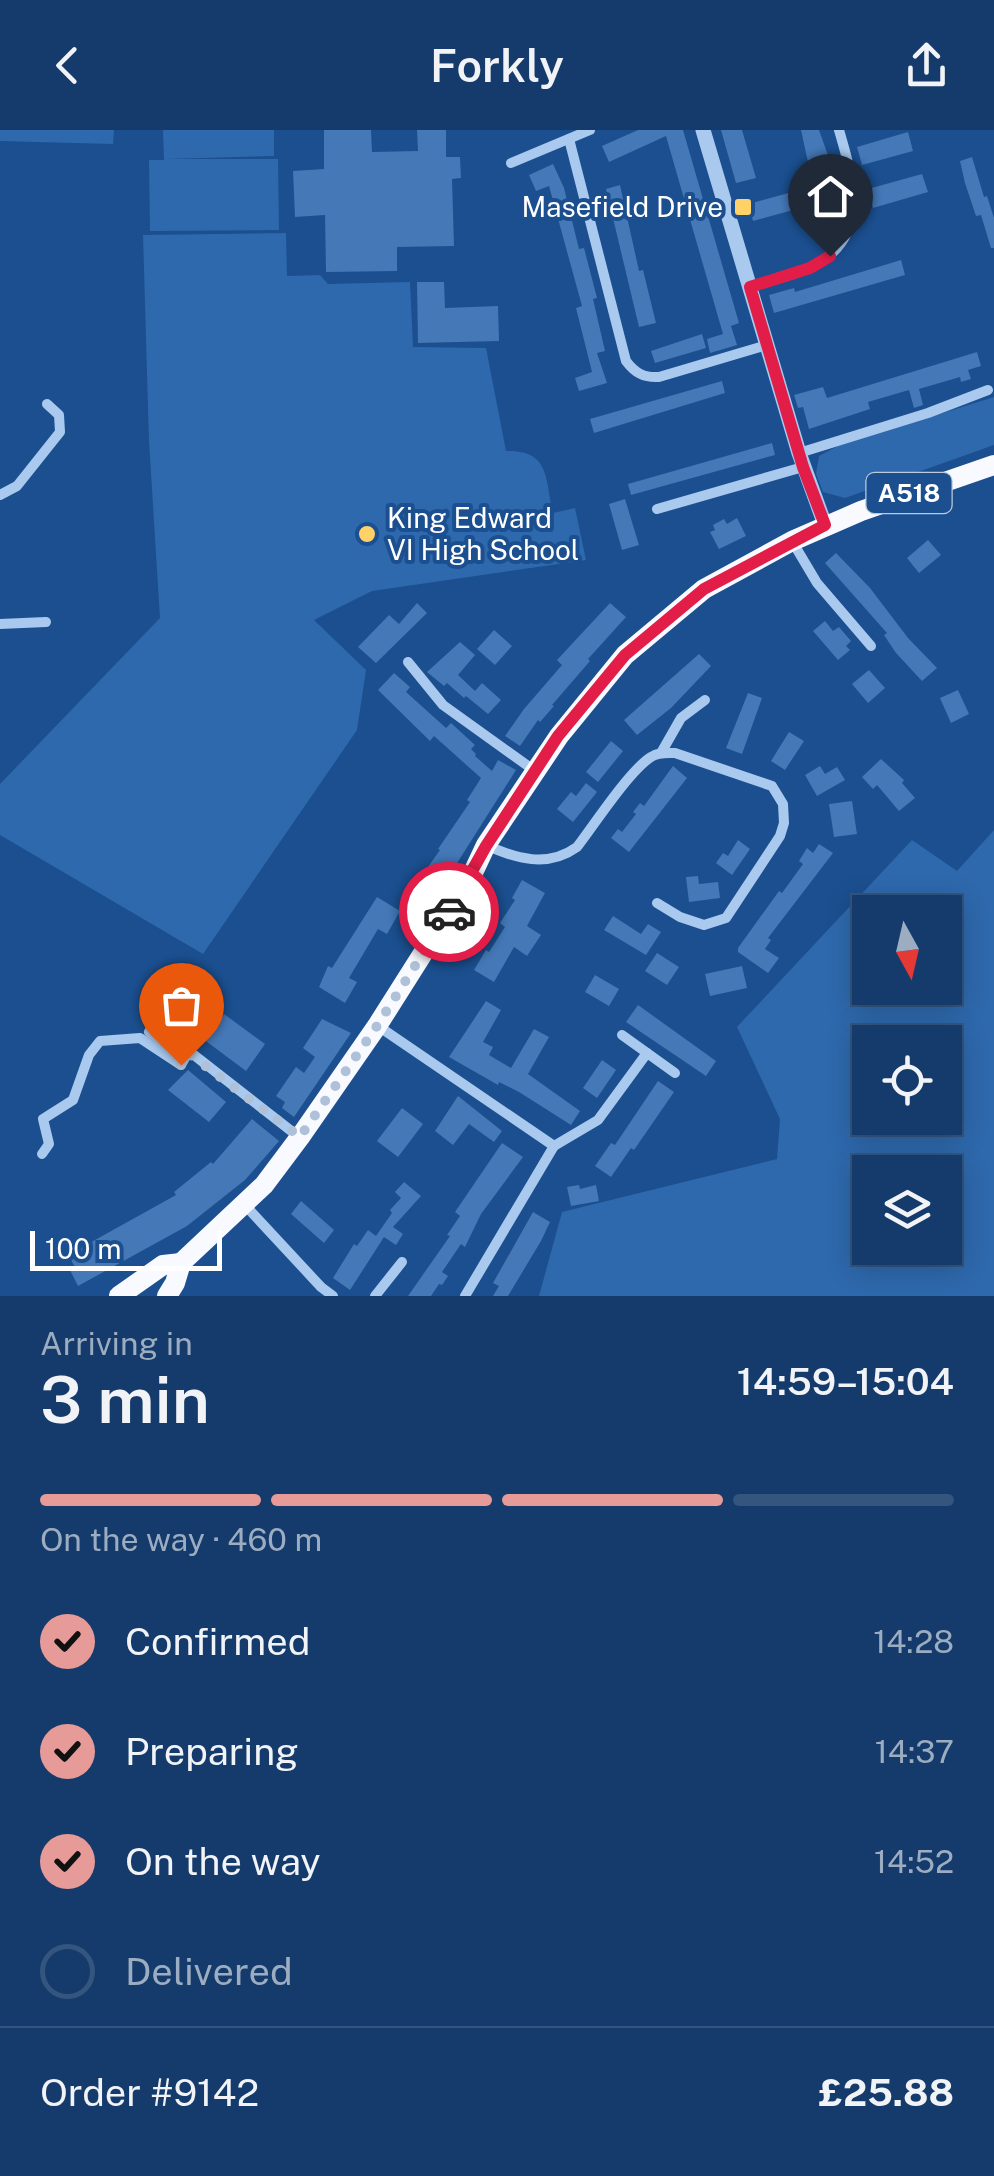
<!DOCTYPE html>
<meta charset="utf-8">
<style>
body{margin:0;font-family:"Public Sans",sans-serif;background:#1d4271;color:#f1f3f6;height:100vh;display:flex;flex-direction:column;font-size:38px;white-space:nowrap}
*{box-sizing:border-box;margin:0}
p{font-size:32px;color:#9dadc1}
.icon{flex:none;width:55px;height:55px;fill:none;stroke:currentColor;stroke-width:2;stroke-linecap:round;stroke-linejoin:round}
.map{position:relative;height:1166px;overflow:hidden}
.sheet{display:flex;flex-direction:column;background:#143b6b;flex:1}
.sheet>*{flex:none}
.needle{width:65px;rotate:172deg}
.buttons{position:absolute;left:852px;top:765px;display:grid;gap:20px}
.buttons a{display:grid;place-items:center;width:110px;height:110px;border-radius:0px;background:#143b6b;box-shadow:0 5px 25px #0003,0 0 0 2px #33557e;font-size:50px}
.scale{position:absolute;left:30px;bottom:25px;width:192px;box-sizing:border-box;padding-left:10px;border:5px solid #fff;border-top:0;font-size:28px;line-height:35px;white-space:nowrap;color:#fff;-webkit-text-stroke:8px #1b4f8f;paint-order:stroke}
.pin{position:absolute;display:grid;place-items:center;width:85px;height:85px;color:#fff;margin:-102px -42px;border-radius:50% 50% 50% 0;rotate:-45deg;box-shadow:0 0 10px #0007}
.pin .icon{rotate:45deg}
.courier{position:absolute;display:grid;place-items:center;width:100px;height:100px;margin:-50px;border:8px solid #e11d48;border-radius:50%;background:#fff;color:#222;box-shadow:0 2px 12px #0007}
.headline em{font-style:normal;font-weight:600}
.headline div{display:flex;flex-direction:column-reverse}
.headline{display:flex;align-items:center;justify-content:space-between;height:170px;padding:0 40px}
h1{font-size:65px;font-weight:600;line-height:75px}
.bar{display:grid;grid-template-columns:repeat(4,1fr);gap:15px 10px;align-content:center;height:120px;padding:0 40px}
.bar i{height:12px;border-radius:8px;background:#33557e}
.bar .on{background:#e69b98}
.bar p{grid-column:span 4}
.line{display:flex;align-items:center;gap:25px;padding:0 40px;border-top:2px solid #33557e}
.line div{flex:1}
ol{padding:0 40px;list-style:none}
li{display:flex;align-items:center;gap:30px;height:110px}
li p{margin-inline-start:auto}
li .icon{padding:10px;border-radius:50%;background:#e69b98;color:#111;stroke-width:4}
li:last-child{color:#9dadc1}
li i{width:55px;height:55px;border:5px solid #33557e;border-radius:50%}
header{display:flex;justify-content:space-between;align-items:center;height:130px;padding:0 40px;background:#143b6b;font-size:45px;font-weight:600}
.map>svg:first-child{display:block}
.green{fill:#2e69ad;fill-rule:evenodd}
.building{fill:#4478b7}
.lines{fill:none;stroke-linecap:round;stroke-linejoin:round}
.minor{stroke:#a9c9ee;stroke-width:10}
.tertiary{stroke:#a9c9ee;stroke-width:15}
.trunk{stroke:#f8faff;stroke-width:20}
.done{stroke:#afc1d8;stroke-width:10;stroke-dasharray:0 18}
.route{stroke:#e11d48;stroke-width:12}
.poi-dot{fill:#ffd166;stroke:#1b4f8f;stroke-width:4}
.labels{text-anchor:middle;stroke-width:8;stroke-linejoin:round;paint-order:stroke}
.shield{fill:#1b4f8f;stroke:#bbcadd;stroke-width:2.5}
.shield-label{font-size:25px;font-weight:bold;fill:#fff}
.poi-label{font-size:28px;fill:#fff;stroke:#1b4f8f;text-anchor:end}
</style>
<header><svg class="icon" aria-label="back" viewBox="0 0 24 24"><path d="M15 5l-7 7 7 7"/></svg>Forkly<svg class="icon" aria-label="share" viewBox="0 0 24 24"><path d="M12 15V3M7 8l5-5 5 5M5 13v7h14v-7"/></svg></header>
<div class="map">
<svg width="994" height="1166" viewBox="0 0 994 1166">
<rect width="100%" height="100%" fill="#1b4f8f"/>
<!-- green -->
<g class="green">
<path d="M0,0H114L113,14L0,11Z"/>
<path d="M163,0H274V26L166,29H278L279,100L150,101L149,30H164Z"/>
<path d="M286,103L287,146L320,145L328,154L410,152L413,217L486,218L506,321C550,320 545,348 553,383L575,378L586,430L372,461L314,490L366,540L357,600L203,824L0,705V654L160,488L149,311L143,105Z"/>
<path d="M994,267V315L845,368L823,362L816,344L819,326L838,316Z"/>
<path d="M994,700V1166H539L562,1082L777,1029L780,989L737,897L912,710L957,741ZM870,782H945V858H870ZM870,912H945V988H870ZM945,1042V1118H870V1042Z"/>
</g>
<!-- building -->
<g class="building">
<path d="M324,0H371L372,22L418,21L417,0H446V27H460L461,48L452,49L454,116L397,117V141L326,142L325,85L295,87L293,41L324,39Z"/>
<path d="M638,0H683L739,193L731,196L737,215L710,223L707,209L723,204L666,6L609,32L602,16Z"/>
<path d="M721,0H742L756,48L736,53Z"/>
<path d="M801,0H819L830,31L809,37Z"/>
<path d="M908,2L913,21L862,35L857,17Z"/>
<path d="M972,27L984,67L987,66L994,88V118H991L981,85L976,86L965,53L960,31Z"/>
<path d="M553,34L564,58L579,119L584,118L597,168L593,169L605,221L597,223L607,253L579,261L575,248L592,242L576,178L582,176L549,56L536,61L529,45Z"/>
<path d="M922,44L928,62L873,78L868,59Z"/>
<path d="M620,55L639,141L643,140L656,193L639,197L606,59Z"/>
<path d="M818,55L823,72L753,91L748,74Z"/>
<path d="M901,130L905,145L774,183L769,165L794,158L795,162Z"/>
<path d="M417,152H444L445,178L498,176L499,211L418,213Z"/>
<path d="M702,204L706,218L655,233L651,221Z"/>
<path d="M977,222L981,236L968,240L971,249L961,252L960,247L919,259L923,275L914,278L909,260L868,272L870,279L809,299L803,277L798,278L794,265L823,257L827,268Z"/>
<path d="M722,251L725,263L594,303L590,289Z"/>
<path d="M772,313L775,325L631,365L628,354Z"/>
<path d="M625,369L639,415L622,420L609,374Z"/>
<path d="M737,388L746,406L719,419L710,402L715,400L713,395L724,389L727,394Z"/>
<path d="M928,410L941,425L919,443L907,428Z"/>
<path d="M836,423L870,458L908,508L937,538L922,551L896,523L884,505L887,503L825,433Z"/>
<path d="M417,473L427,483L376,533L358,517L389,485L399,494Z"/>
<path d="M610,473L626,487L588,529L590,531L552,575L554,576L540,592L538,590L520,616L505,606L524,579L562,535L557,530Z"/>
<path d="M825,491L833,501L839,497L851,511L846,516L850,520L838,530L813,501Z"/>
<path d="M494,500L512,516L495,535L477,519Z"/>
<path d="M460,512L475,525L458,545L475,561L482,553L501,570L488,584L466,566L464,568L447,553L444,556L427,542Z"/>
<path d="M699,524L711,536L671,578L637,605L624,590Z"/>
<path d="M869,540L885,558L868,573L852,554Z"/>
<path d="M394,543L410,557L406,562L446,598L451,593L475,615L471,619L476,624L475,626L492,641L498,630L516,640L440,760L425,779L408,765L440,720L438,719L470,672L467,670L481,648L434,606L430,611L378,560Z"/>
<path d="M958,560L969,584L951,593L940,568Z"/>
<path d="M748,563L762,568L742,624L726,618Z"/>
<path d="M789,602L804,611L785,640L771,631Z"/>
<path d="M611,611L623,621L598,652L586,642Z"/>
<path d="M881,629L904,650L902,653L915,668L899,681L877,655L873,659L862,647Z"/>
<path d="M673,636L687,648L629,722L611,708L618,699L622,702L636,684L633,682L640,673L644,676Z"/>
<path d="M820,636L825,644L837,637L845,650L817,666L805,645Z"/>
<path d="M586,653L597,662L573,692L557,679L571,662L576,666Z"/>
<path d="M852,671L857,704L834,707L829,674Z"/>
<path d="M738,710L750,719L732,745L716,733L723,723L728,726Z"/>
<path d="M819,714L833,723L768,808L771,810L765,819L779,828L768,843L738,822V818L779,761L782,763L803,734L799,731L807,718L813,723Z"/>
<path d="M698,746L699,754L718,752L720,768L689,772L686,747Z"/>
<path d="M522,750L545,763L527,796L541,805L527,826L514,817L494,852L474,840L486,820L489,822L505,797L500,793L515,770L512,768Z"/>
<path d="M377,767L400,781L387,804L378,799L349,848L357,852L345,873L319,857L328,836L332,838Z"/>
<path d="M613,786L641,804L648,794L661,802L646,825L604,800Z"/>
<path d="M657,823L679,837L667,855L645,841Z"/>
<path d="M742,836L747,858L710,866L705,844Z"/>
<path d="M595,845L619,859L609,876L585,862Z"/>
<path d="M486,871L501,880L483,912L493,917L489,925L511,938L534,899L549,907L528,944L580,981L571,995L519,962L499,952L498,955L449,927Z"/>
<path d="M638,875L716,931L706,946L626,892Z"/>
<path d="M189,877L216,896L224,884L265,914L246,941L179,891Z"/>
<path d="M322,889L351,903L294,987L282,978L285,972L276,966L296,937L304,943L315,927L303,918Z"/>
<path d="M602,930L616,940L597,968L583,958Z"/>
<path d="M188,940L226,972L209,992L168,960Z"/>
<path d="M658,951L674,962L634,1020L631,1018L611,1047L595,1036L611,1013L615,1015Z"/>
<path d="M458,966L502,1001L494,1012L469,994L453,1015L435,1001Z"/>
<path d="M402,978L423,994L398,1027L377,1011Z"/>
<path d="M252,989L279,1011L245,1050L187,1096L78,1156L70,1140L75,1137L68,1125L176,1065L174,1062L211,1032L213,1034Z"/>
<path d="M502,1013L523,1027L481,1084L465,1117L461,1114L442,1142L448,1146L442,1155L439,1154L431,1166H408L450,1106L447,1105L460,1086L455,1082Z"/>
<path d="M404,1052L421,1066L393,1097L403,1104L396,1115L384,1107L350,1160L333,1148L354,1114L357,1116L368,1100L376,1106L392,1083L390,1080L401,1068L395,1062Z"/>
<path d="M579,1055L580,1059L596,1055L599,1071L571,1076L567,1057Z"/>
<path d="M301,1071L334,1100L324,1113L291,1084Z"/>
<path d="M533,1082L550,1092L541,1111L508,1166H493L499,1156L493,1153Z"/>
</g>
<g class="lines">
<!-- minor -->
<g class="minor">
<path d="M569,9L626,231C635,243 644,248 659,247L767,215"/>
<path d="M511,33L590,0"/>
<path d="M750,157C771,150 798,145 817,134C870,104 853,48 839,0"/>
<path d="M799,323L928,283L988,260"/>
<path d="M0,365L17,356L60,302L59,285L47,274"/>
<path d="M657,379L803,337"/>
<path d="M792,411L817,453L871,516"/>
<path d="M0,494L46,492"/>
<path d="M408,532L443,575L535,641"/>
<path d="M661,623L681,588L705,570"/>
<path d="M486,715C516,729 548,738 577,717C594,695 629,641 651,627C658,622 667,623 675,623L772,656L783,674L784,693L780,706L726,788L704,795L680,787L657,773"/>
<path d="M180,845L149,902L180,923L185,918L299,1007"/>
<path d="M378,896L554,1016L465,1166"/>
<path d="M622,905L675,943"/>
<path d="M554,1016L598,990L647,923"/>
<path d="M42,1024L49,1014L43,989L73,970L89,925L100,911L140,908L181,935L188,923"/>
<path d="M244,1074L321,1157L333,1166"/>
<path d="M375,1166L402,1132"/>
</g>
<!-- tertiary -->
<path class="tertiary" d="M703,0L799,323L825,395"/>
<!-- trunk -->
<g class="trunk">
<path d="M119,1166L163,1135L181,1133"/>
<path d="M167,1166L175,1153L181,1133L264,1055L300,1007L377,896L470,749L486,715L559,606L625,525L704,459L792,411L861,381L994,335"/>
</g>
</g>
<g class="lines">
<!-- done -->
<path class="done" d="M181,935L188,923L300,1007L377,896L449,782"/>
<!-- route -->
<path class="route" d="M449,782L486,716L558,606L625,525L704,459L825,395L803,337L750,157L810,138L830,126"/>
</g>
<!-- markers -->
<g class="poi-dot">
<rect x="733" y="67" width="20" height="20" rx="5"/>
<circle cx="367" cy="404" r="10"/>
</g>
<g class="labels">
<!-- shield labels -->
<rect class="shield" x="866.5" y="343" width="85" height="40" rx="8"/>
<g class="shield-label">
<text x="909" y="372">A518</text>
</g>
<!-- poi labels -->
<g class="poi-label">
<text x="723" y="87">Masefield Drive</text>
<text x="387" y="398" text-anchor="start">King Edward<tspan x="387" dy="32">VI High School</tspan></text>
</g>
</g>
</svg>
<div class="buttons">
<a><svg class="needle" viewBox="-14 -14 28 28"><path d="M0-13l5 13h-10z" fill="#e53935"/><path d="M0 13l5-13h-10z" fill="#9dadc1"/></svg></a>
<a><svg class="icon" aria-label="locate" viewBox="0 0 24 24"><circle cx="12" cy="12" r="6"/><path d="M12 2v4M12 18v4M2 12h4M18 12h4"/></svg></a>
<a><svg class="icon" aria-label="layers" viewBox="0 0 24 24"><path d="M12 4l9 5-9 5-9-5zM3 14l9 5 9-5"/></svg></a>
</div>
<div class="scale">100 m</div>
<div class="pin" style="left:181px;top:935px;background:#ea580c"><svg class="icon" aria-label="bag" viewBox="0 0 24 24"><path d="M5 8h14l-1 12H6zM9 8a3 3 0 0 1 6 0"/></svg></div>
<div class="pin" style="left:830px;top:126px;background:#1f2937"><svg class="icon" aria-label="home" viewBox="0 0 24 24"><path d="M3 11l9-7 9 7M6 9v11h12V9"/></svg></div>
<div class="courier" style="left:449px;top:782px"><svg class="icon" aria-label="car" viewBox="0 0 24 24"><path d="M5 17H2v-5l4-1 3-4h7l3 4 3 1v5h-3M9 17h6M6 11h13"/><circle cx="7" cy="17" r="2"/><circle cx="17" cy="17" r="2"/></svg></div>
</div>
<section class="sheet">
<div class="headline"><div><h1>3 min</h1><p>Arriving in</p></div><em>14:59–15:04</em></div>
<div class="bar"><i class="on"></i><i class="on"></i><i class="on"></i><i></i><p>On the way · 460 m</p></div>
<ol>
<li><svg class="icon" aria-label="check" viewBox="0 0 24 24"><path d="M5 12l5 5 9-10"/></svg>Confirmed<p>14:28</p></li>
<li><svg class="icon" aria-label="check" viewBox="0 0 24 24"><path d="M5 12l5 5 9-10"/></svg>Preparing<p>14:37</p></li>
<li><svg class="icon" aria-label="check" viewBox="0 0 24 24"><path d="M5 12l5 5 9-10"/></svg>On the way<p>14:52</p></li>
<li><i></i>Delivered</li>
</ol>
<div class="line" style="height:130px"><div>Order #9142</div><b>£25.88</b></div>
</section>
